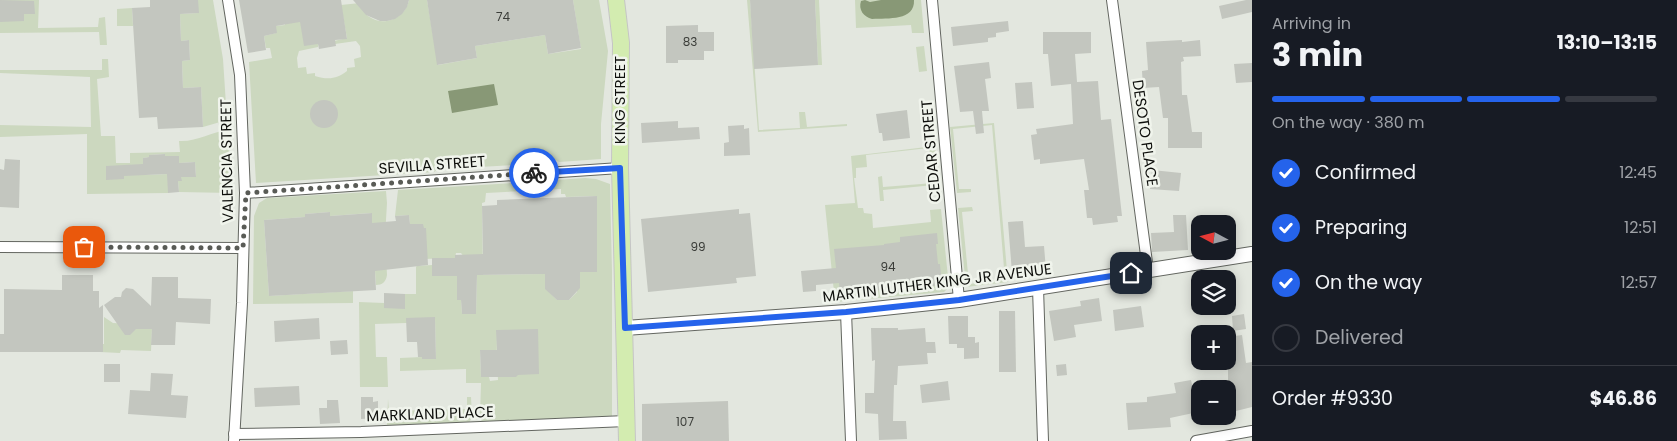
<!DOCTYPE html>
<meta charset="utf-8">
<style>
body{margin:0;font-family:Poppins,sans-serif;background:#20242c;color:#f1f3f6;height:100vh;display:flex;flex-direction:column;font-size:19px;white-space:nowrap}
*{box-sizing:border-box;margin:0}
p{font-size:16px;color:#9ea1a6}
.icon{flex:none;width:28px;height:28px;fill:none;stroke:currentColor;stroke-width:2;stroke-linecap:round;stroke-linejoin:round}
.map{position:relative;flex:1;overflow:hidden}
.drawer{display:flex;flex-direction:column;background:#171b24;width:425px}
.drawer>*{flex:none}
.needle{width:32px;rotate:277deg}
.fabs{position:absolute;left:1191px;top:215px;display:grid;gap:10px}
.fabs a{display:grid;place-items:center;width:45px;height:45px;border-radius:10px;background:#171b24;box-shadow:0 2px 12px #0003;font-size:25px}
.pin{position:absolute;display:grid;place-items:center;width:42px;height:42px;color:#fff;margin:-21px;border-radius:10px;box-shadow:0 2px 8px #0006}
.courier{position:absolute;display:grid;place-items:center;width:50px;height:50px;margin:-25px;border:4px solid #2563eb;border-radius:50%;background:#fff;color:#222;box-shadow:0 1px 6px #0007}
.head em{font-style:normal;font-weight:700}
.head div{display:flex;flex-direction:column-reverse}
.head{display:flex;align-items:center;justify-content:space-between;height:85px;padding:0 20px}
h1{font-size:32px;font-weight:700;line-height:38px}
.bar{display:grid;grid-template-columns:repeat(4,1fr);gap:8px 5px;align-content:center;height:60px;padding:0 20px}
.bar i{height:6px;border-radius:4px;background:#363941}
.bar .on{background:#2563eb}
.bar p{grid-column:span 4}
.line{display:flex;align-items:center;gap:12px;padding:0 20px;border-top:1px solid #363941}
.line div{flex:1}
ol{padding:0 20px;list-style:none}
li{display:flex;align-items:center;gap:15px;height:55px}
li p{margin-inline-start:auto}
li .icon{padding:5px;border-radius:50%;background:#2563eb;color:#fff;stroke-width:4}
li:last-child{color:#9ea1a6}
li i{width:28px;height:28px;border:2px solid #363941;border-radius:50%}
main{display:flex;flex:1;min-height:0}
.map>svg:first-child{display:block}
.green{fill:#ccd8bf;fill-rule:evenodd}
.water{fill:#889876}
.building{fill:#c3c6bf}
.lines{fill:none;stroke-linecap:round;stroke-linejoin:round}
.minor-casing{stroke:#636660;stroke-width:12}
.tertiary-casing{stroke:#636660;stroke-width:16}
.primary-casing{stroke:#c5c5c5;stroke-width:18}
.minor{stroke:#fff;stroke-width:10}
.tertiary{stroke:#fff;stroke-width:14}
.primary{stroke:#d3ecb0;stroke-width:16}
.done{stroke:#595b56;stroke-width:5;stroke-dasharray:0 9}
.route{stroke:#2563eb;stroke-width:6}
.labels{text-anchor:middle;stroke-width:5;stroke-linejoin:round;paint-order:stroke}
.number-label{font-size:12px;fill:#3b3d39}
.street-label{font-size:15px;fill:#0e0f0c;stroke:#f0f4ec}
</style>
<main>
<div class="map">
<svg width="1252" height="441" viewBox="0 0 1252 441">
<rect width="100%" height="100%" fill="#e3e7df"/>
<!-- green -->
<g class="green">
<path d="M0,0H39L38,28L98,27L99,18L105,17L107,45H100L99,32L0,33Z"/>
<path d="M198,0H213L223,59L227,120L203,127L201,87L183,88L182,61L190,60L189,40L181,41L180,14L198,13Z"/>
<path d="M409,0H427L438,65L477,58L475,46L545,35L548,54L581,49L573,0H599L608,51L601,124V159L559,162L551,157L548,158L546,163L445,169L441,167L434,172L256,183L249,62L272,58L270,48H266L264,36L276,33V26L285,25L282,3L289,2L318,44V47L299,51L297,58L298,68L306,67L307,74L315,73V76C328,80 337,79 347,71V68L355,67L354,59L361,57L360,46L356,41L335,44L334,41L347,38L341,5L360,3C362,7 364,13 368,16C384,28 405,18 409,0Z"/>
<path d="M747,0H750L759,130L800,128L799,112H805L807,127L847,124V126L758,132Z"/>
<path d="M815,0H819L822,65H818Z"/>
<path d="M855,0H921L924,33H912L911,25L856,28Z"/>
<path d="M132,8L133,26H117V9Z"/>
<path d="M924,46L927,71L919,72L916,47Z"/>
<path d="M102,59H108L109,77L97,79L101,136H115L116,163H130V153L180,152L179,141C197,142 211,132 228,130L232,193L179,192L178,181H181V177L196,176L195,162L179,163L178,156H165V154L149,155V157L143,158V175L169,174L168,181V193L87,194V134L0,137V125L91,127L90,77L0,73V70H102Z"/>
<path d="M994,123L1008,282L966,287L958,208L972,207L973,211L962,212L969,284L1005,280L992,125L953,129L959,189H971V192L957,193L950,127Z"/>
<path d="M935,146L936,157H930L929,148L866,155L867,167L856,168V178H854L858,208H863L864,213L872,214L873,228L931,222L930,210L941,209L949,287L944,292L835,302L825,205L855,203L851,156Z"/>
<path d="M933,170H937L940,195L936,196L934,185L883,190L884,201H880L878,177L882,176L883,187L934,183Z"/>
<path d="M585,178L596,179L610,184L612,272V416L482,422L480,416L481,383H466V369L400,371V358L422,357V359L436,358L435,318L406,323L375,324L376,357H387L388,387H360L359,302L384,303L405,306V294H416V267L418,264V266L432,265L433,276H457V300H461L462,314H476L477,274L461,253H456L455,258L424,259L423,225L410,224L409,215L395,216L398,190L513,183H522L529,185L550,184L556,180ZM561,189V194H565L566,197L596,196L597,272H580V286H577V292L569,300H557L549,292L545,274L483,275L482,203L485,202L486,193ZM496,330L498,380L490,381L489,377H481L480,351L497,350Z"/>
<path d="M386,191L387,203L385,237L387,275C386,282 382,285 376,285L371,213L330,216V212L305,214V217L264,220L269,296L353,291V303L253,304L254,216L259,203L267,198Z"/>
<path d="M104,317L113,323L135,324L152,329L151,351L121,350L120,353L100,352V344H104Z"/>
<path d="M467,397H471L472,417L469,423L387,426L388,399L389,411L467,409Z"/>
</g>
<!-- water -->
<g class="water">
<path d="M865,0L870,2L881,0H914C915,21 888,18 872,19C864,17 858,10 861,1Z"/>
<path d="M494,84L498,105L452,113L448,91Z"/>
</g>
<!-- building -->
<g class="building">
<path d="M0,0L34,1L35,14H24V21L0,22Z"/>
<path d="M150,0H198L199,13L180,14L181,41L189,40L190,60L182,61L183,88L201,87L203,127L158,129L157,117L139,118L132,8L150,7Z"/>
<path d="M239,0H341L347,39L335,40L336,46L319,49L318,44L304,46L300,22L276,26L277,33L264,36L266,50L248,53Z"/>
<path d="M353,0H409L407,7L402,14L395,19L387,21H380L366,15Z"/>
<path d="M427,0H573L581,48L548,54L545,35L475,46L477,58L437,65Z"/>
<path d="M750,0H815L818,65L754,69Z"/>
<path d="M1246,0H1252V12L1222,19L1219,6Z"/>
<path d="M1008,21L1009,31L996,33V37L988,38V42L953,46L951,27Z"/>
<path d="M698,25V32H714V51H704V60H678V63H666V26Z"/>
<path d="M1043,32H1091V53L1075,54L1077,82L1098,81L1101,120L1111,119L1122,216H1117L1118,222L1093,225L1092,218H1087L1084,190H1089L1084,159L1040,164V159L1034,160L1031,135L1037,134L1036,129L1073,124L1071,84L1051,86L1048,54H1043Z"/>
<path d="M1182,40V42L1200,40L1201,56L1183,57L1184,61L1181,62L1182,95H1187L1192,132H1202V148H1168V118H1163L1159,87L1143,88L1142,71L1148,70L1146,42Z"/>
<path d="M989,62L991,78L985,79L989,111H982L984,133L976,134L973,111L960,112L954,66Z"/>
<path d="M1252,63V82L1236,83L1234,64Z"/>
<path d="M1032,82L1034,108L1017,109L1015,83Z"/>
<circle cx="324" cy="114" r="14"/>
<path d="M907,110L910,138L883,141L882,133H879L876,114Z"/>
<path d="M678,121V128L699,127L700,139L642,143L641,123Z"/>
<path d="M744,125V129L749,128L750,155L724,156V143L729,142L728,126Z"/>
<path d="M165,154V156H179V163L195,162L196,177H181L182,181H178L179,192L168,193L167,174L124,176V179L106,180V166L143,164V158L149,157V155Z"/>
<path d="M5,159L20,160L19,208L0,207V169L4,170Z"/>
<path d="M1152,170L1181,173L1179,191L1150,189Z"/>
<path d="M597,196V272H580V288L569,300H557L545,289V274L477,275L476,314H462L461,300H457V276H432V258H455V255L483,254L482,206L497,205V200Z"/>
<path d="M739,209V214L750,213L756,276L736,278L737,283L648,292L641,219Z"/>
<path d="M330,212V216L372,213V223L396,221L395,216L409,215L410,224H423L424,228H426L428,265L375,271L376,290L269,296L264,220L305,217V214Z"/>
<path d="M1173,215H1186L1188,250L1152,252L1151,233L1174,232Z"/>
<path d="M1023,221L1025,247L1044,246L1046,270L1012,273L1008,222Z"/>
<path d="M937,233L938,244H936L938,264H940L942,285L898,290L897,288L840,295L839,283L816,285V291L803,292L801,271L836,268L834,249L884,245V244L900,242V237Z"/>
<path d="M62,275H93V291H99V308L103,305V352H0V334H4V289L62,290Z"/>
<path d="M152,277H178V298L211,299L210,324L176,322L175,345H151L152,329H136L130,335H125L104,305L115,297H121L122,292L126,288L133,289L151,306Z"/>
<path d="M384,293L405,294V309L384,308Z"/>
<path d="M1099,298L1102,321L1074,325L1076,337L1054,341L1049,311L1081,306L1080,301Z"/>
<path d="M1141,306L1144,327L1115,331L1113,310Z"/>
<path d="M999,311H1015L1016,372H999Z"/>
<path d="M1244,314L1246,329L1233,331L1232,316Z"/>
<path d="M948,316H968V337H975V343L979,342V358L964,359V348H957V344H949Z"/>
<path d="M435,317L436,359H422V357H418L417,342H407L406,318Z"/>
<path d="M319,318L320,339L275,342L274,321Z"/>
<path d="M871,328H898V330L925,328L926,342H935L936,353H927L928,364L898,366L897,385H894L893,421H906L907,439L879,440L878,414L865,413V393H874L875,360L872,361Z"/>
<path d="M538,329L539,374L518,375L516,377H481L480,350H497L496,330Z"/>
<path d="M1242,335L1246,363L1252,362V407L1228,413V359H1231L1228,337Z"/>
<path d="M347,340L348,354L331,355L330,341Z"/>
<rect x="104" y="364" width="16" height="18"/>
<path d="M1066,364L1067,375L1057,376L1056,365Z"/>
<path d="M151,373L173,374L171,395L188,396L186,418L128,414L130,390L150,391Z"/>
<path d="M1191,380L1198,412L1170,418L1171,427L1128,430L1126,403L1147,402V397L1176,393L1174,383Z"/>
<path d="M948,381L950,400L922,403L920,385Z"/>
<path d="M299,386L300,405L255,407L254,388Z"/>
<path d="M361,397H373V402L378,401V418L361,419Z"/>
<path d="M327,400H338L340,423L320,424L319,408H327Z"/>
<path d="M728,401L729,441H642V404Z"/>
</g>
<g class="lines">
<defs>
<g id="minor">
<path d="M228,0L240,75L245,193L242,303L234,441"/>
<path d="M932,0L959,300"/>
<path d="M1112,0L1148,270"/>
<path d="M245,193L620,168"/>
<path d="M0,247L243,248"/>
<path d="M1038,288L1043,441"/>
<path d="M846,312L851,441"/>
<path d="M234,434L361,432L626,421"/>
<path d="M1196,441L1252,431"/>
</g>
<path id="tertiary" d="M625,328L846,312L959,300L1252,254"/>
<path id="primary" d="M616,0L621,43L620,168L627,441"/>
</defs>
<!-- minor casing -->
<use href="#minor" class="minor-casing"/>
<!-- tertiary casing -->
<use href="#tertiary" class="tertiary-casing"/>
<!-- primary casing -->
<use href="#primary" class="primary-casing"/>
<!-- minor -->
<use href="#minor" class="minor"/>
<!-- tertiary -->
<use href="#tertiary" class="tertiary"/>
<!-- primary -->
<use href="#primary" class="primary"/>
</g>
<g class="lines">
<!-- done -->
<path class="done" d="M84,247L243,248L246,193L534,173"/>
<!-- route -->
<path class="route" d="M534,173L620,168L625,328L846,312L959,300L1131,273"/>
</g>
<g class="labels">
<!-- number labels -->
<g class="number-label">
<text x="503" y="21">74</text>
<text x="690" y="46">83</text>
<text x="698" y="251">99</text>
<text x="888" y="271">94</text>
<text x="685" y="426">107</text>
</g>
<!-- street labels -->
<g class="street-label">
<text transform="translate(620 100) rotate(-90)" y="5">KING STREET</text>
<text transform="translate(1145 133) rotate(82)" y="5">DESOTO PLACE</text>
<text transform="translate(931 151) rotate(-95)" y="5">CEDAR STREET</text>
<text transform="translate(227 161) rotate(-91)" y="5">VALENCIA STREET</text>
<text transform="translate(432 165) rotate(-4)" y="5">SEVILLA STREET</text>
<text transform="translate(937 283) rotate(-7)" y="5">MARTIN LUTHER KING JR AVENUE</text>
<text transform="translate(430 414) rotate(-2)" y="5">MARKLAND PLACE</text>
</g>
</g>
</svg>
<div class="fabs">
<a><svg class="needle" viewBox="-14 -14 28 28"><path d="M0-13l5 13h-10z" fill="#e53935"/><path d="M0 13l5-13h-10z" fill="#9ea1a6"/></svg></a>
<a><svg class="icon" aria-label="layers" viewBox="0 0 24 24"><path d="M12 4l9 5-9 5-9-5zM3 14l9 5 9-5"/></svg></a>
<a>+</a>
<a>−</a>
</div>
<div class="pin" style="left:84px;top:247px;background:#ea580c"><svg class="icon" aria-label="bag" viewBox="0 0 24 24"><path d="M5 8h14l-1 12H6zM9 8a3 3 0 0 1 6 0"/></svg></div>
<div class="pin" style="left:1131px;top:273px;background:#1f2937"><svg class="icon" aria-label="home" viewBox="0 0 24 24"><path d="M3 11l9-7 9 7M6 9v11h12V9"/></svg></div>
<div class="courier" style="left:534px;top:173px"><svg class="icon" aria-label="bike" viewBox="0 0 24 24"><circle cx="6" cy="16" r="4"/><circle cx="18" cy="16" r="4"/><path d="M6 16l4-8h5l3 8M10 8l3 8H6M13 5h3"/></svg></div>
</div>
<section class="drawer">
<div class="head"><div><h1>3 min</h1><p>Arriving in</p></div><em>13:10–13:15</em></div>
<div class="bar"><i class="on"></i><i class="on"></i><i class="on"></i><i></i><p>On the way · 380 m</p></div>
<ol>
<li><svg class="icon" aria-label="check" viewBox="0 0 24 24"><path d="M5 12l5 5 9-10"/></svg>Confirmed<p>12:45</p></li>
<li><svg class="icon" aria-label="check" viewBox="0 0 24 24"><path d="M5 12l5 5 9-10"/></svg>Preparing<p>12:51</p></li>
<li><svg class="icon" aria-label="check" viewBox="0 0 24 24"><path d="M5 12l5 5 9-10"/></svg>On the way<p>12:57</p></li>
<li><i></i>Delivered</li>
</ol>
<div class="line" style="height:65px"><div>Order #9330</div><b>$46.86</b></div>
</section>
</main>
